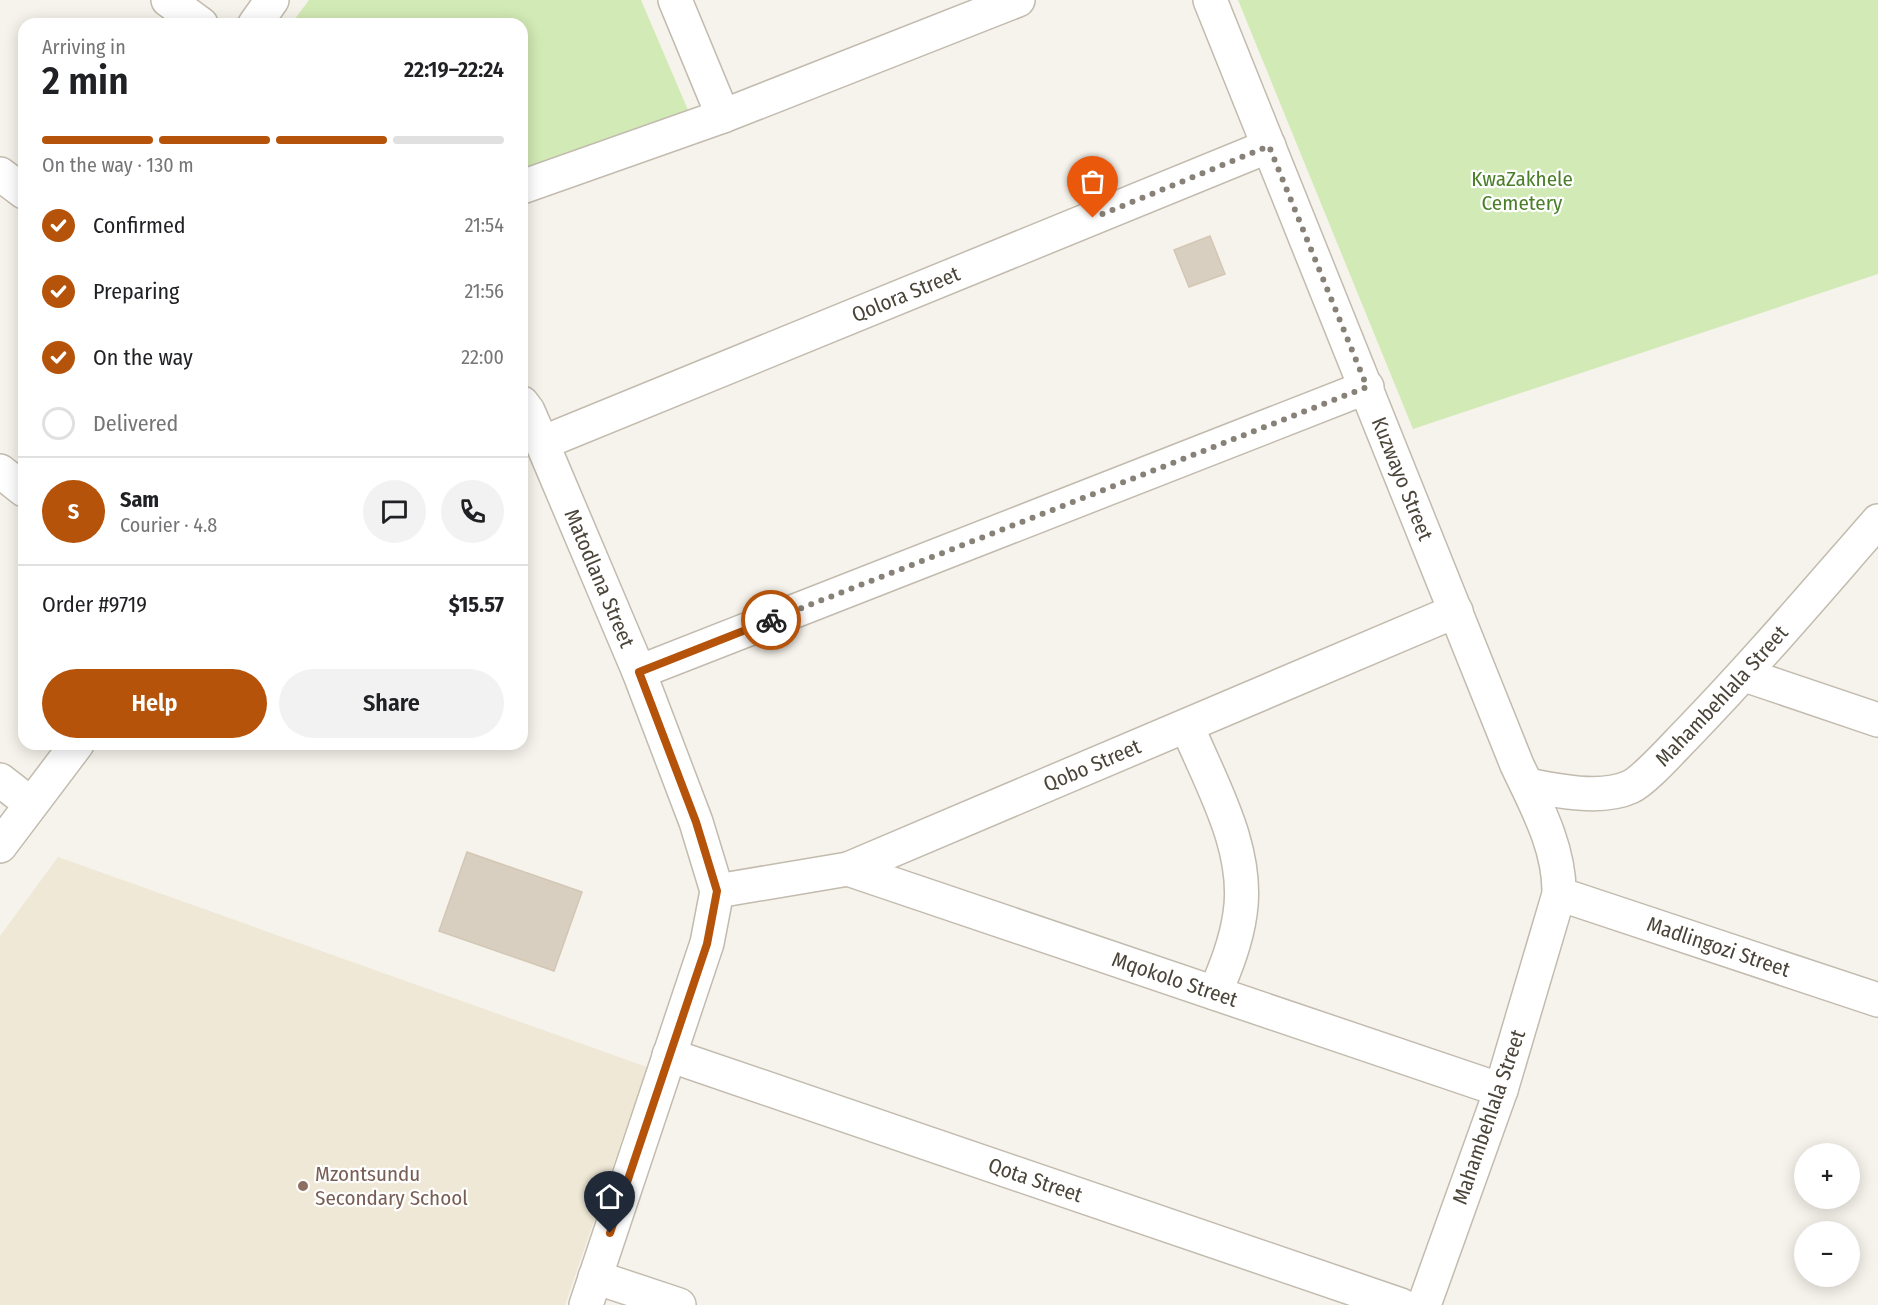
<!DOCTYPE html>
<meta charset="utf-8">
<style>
body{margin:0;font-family:"Fira Sans Condensed",sans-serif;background:#f2f2f2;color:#202124;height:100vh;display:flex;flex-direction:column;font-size:22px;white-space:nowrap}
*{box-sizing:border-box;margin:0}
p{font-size:20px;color:#757577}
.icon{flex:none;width:33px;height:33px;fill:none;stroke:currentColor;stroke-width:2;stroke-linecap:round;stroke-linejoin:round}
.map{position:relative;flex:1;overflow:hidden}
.panel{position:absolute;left:18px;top:18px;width:510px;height:732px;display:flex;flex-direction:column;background:#fff;border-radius:18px;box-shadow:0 3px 15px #0003}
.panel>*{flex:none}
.controls{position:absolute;left:1794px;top:1143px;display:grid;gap:12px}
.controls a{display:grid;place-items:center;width:66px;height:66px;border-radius:50%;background:#fff;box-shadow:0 3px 15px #0003;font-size:30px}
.pin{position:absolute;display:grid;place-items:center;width:51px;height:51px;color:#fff;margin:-62px -26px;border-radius:50% 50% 50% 0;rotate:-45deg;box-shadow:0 0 6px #0007}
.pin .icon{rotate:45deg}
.courier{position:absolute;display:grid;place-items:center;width:60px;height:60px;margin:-30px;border:4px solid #b45309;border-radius:50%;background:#fff;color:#222;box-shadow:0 2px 8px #0007}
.summary em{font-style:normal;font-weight:600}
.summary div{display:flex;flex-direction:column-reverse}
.summary{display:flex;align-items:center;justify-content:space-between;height:102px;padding:0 24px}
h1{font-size:39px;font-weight:600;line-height:45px}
.bar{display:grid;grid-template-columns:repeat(4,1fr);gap:9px 6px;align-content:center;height:72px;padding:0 24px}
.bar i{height:8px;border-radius:4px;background:#e0e0e0}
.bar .current{background:#b45309}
.bar p{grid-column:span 4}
.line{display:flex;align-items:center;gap:15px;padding:0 24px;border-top:2px solid #e0e0e0}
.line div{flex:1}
.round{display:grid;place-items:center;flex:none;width:63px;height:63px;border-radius:32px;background:#f2f2f2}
ol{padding:0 24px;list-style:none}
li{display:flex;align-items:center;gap:18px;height:66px}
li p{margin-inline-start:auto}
li .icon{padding:6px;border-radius:50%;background:#b45309;color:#fff;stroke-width:4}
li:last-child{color:#757577}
li i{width:33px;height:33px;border:3px solid #e0e0e0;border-radius:50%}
.primary-button{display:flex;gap:12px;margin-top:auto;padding:12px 24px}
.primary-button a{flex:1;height:69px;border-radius:36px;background:#b45309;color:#fff;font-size:24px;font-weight:600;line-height:69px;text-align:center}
.primary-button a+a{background:#f2f2f2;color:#202124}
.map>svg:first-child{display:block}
.education{fill:#efe8d6}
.green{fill:#d2eab5}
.building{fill:#d8cfc1;stroke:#d3c7b4;stroke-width:1.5}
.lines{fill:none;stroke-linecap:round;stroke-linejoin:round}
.street-casing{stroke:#c2bbae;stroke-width:36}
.street{stroke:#fff;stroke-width:33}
.done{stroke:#878178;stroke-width:6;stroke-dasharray:0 10.8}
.route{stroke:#b45309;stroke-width:8}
.education-dot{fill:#8d6e63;stroke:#fff;stroke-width:2}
.labels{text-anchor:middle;stroke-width:4.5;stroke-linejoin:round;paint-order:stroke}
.park-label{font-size:21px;fill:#4a7f2a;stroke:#fff}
.street-label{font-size:21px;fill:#4b4439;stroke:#fff}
.education-label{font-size:21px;fill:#785e54;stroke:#fff;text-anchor:start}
</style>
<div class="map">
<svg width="1878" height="1305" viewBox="0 0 1878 1305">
<rect width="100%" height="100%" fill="#f6f3ec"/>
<!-- education -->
<path class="education" d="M58,857L647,1067L565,1305H0V936Z"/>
<!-- green -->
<g class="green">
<path d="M309,0H641L688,110L522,170V24H291Z"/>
<path d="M1238,0H1878V274L1413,429Z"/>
</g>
<!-- building -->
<g class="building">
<path d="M1210,236L1225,274L1189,287L1174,250Z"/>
<path d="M467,852L582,892L554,971L439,931Z"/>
</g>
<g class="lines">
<defs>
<g id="street">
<path d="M168,0L201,24"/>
<path d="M675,0L723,116"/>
<path id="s1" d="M1210,0L1517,765C1536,805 1560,848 1559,894L1501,1090L1424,1305"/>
<path d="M255,24L272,0"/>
<path d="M0,174L24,192"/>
<path d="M522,187L723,116L1018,0"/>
<path id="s2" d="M522,403L528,411L542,443L639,672L696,822L717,891L707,943L586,1305"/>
<path id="s3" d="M542,443L1269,146"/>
<path d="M0,471L24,490"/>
<path d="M639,672L1367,387"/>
<path d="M1745,675L1878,720"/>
<path d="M1187,726C1211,784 1250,849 1240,914C1236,942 1226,967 1215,993"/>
<path d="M0,780L31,804"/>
<path id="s4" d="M1527,785C1556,791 1602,800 1630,787C1644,781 1675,746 1687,734C1753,666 1815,593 1878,521"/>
<path d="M0,846L77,744"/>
<path id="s5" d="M848,869L1501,1090"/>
<path id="s6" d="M717,891L848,869L1456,611"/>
<path id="s7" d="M1559,894L1878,1000"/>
<path id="s8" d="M669,1055L1401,1305"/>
<path d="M595,1277L679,1305"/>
</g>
</defs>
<!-- street casing -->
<use href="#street" class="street-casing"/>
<!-- street -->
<use href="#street" class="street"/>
</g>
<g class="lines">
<!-- done -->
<path class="done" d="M771,620L1367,387L1269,146L1093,218"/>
<!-- route -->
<path class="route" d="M610,1233L707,944L717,891L696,822L639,672L771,620"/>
</g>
<!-- markers -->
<circle class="education-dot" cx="303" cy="1186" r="6"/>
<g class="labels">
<!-- park labels -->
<g class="park-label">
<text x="1522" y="186">KwaZakhele<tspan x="1522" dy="24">Cemetery</tspan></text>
</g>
<!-- street labels -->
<g class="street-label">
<text dy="7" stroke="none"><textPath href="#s3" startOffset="393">Qolora Street</textPath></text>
<text dy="7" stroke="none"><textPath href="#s1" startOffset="516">Kuzwayo Street</textPath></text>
<text dy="7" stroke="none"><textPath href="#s2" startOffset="192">Matodlana Street</textPath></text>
<text dy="7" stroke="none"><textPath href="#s4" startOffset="234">Mahambehlala Street</textPath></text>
<text dy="7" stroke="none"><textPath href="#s6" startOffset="398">Qobo Street</textPath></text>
<text dy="7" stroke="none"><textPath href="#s7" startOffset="168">Madlingozi Street</textPath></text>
<text dy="7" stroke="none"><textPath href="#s5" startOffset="345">Mqokolo Street</textPath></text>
<text transform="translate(1489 1117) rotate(-71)" y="7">Mahambehlala Street</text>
<text dy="7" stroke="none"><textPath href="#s8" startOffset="387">Qota Street</textPath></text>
</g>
<!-- education labels -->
<g class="education-label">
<text x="315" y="1181">Mzontsundu<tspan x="315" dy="24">Secondary School</tspan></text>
</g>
</g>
</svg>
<div class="controls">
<a>+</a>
<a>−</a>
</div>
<div class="pin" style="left:1093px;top:218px;background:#ea580c"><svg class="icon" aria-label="bag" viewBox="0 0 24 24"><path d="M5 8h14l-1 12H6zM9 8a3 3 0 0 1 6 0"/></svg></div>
<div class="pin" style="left:610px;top:1233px;background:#1f2937"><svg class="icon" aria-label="home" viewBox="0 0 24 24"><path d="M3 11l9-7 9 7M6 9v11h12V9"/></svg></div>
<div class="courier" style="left:771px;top:620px"><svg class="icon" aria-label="bike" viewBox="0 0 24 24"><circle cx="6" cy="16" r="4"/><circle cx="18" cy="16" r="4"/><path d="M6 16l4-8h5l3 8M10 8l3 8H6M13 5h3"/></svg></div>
<section class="panel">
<div class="summary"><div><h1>2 min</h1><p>Arriving in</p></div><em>22:19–22:24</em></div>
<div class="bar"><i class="current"></i><i class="current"></i><i class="current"></i><i></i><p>On the way · 130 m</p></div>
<ol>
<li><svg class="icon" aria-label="check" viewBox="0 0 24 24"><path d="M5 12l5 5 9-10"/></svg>Confirmed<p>21:54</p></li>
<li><svg class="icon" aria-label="check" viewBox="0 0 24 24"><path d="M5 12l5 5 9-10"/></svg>Preparing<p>21:56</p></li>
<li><svg class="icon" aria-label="check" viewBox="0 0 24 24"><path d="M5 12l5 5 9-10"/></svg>On the way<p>22:00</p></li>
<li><i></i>Delivered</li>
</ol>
<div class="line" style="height:108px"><b class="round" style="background:#b45309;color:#fff">S</b><div><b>Sam</b><p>Courier · 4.8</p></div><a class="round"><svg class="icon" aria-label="chat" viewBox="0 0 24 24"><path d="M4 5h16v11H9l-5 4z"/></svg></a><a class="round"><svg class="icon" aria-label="phone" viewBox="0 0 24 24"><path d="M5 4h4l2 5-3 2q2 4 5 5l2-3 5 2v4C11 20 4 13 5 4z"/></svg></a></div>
<div class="line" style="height:78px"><div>Order #9719</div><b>$15.57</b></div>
<div class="primary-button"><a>Help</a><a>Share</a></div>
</section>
</div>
